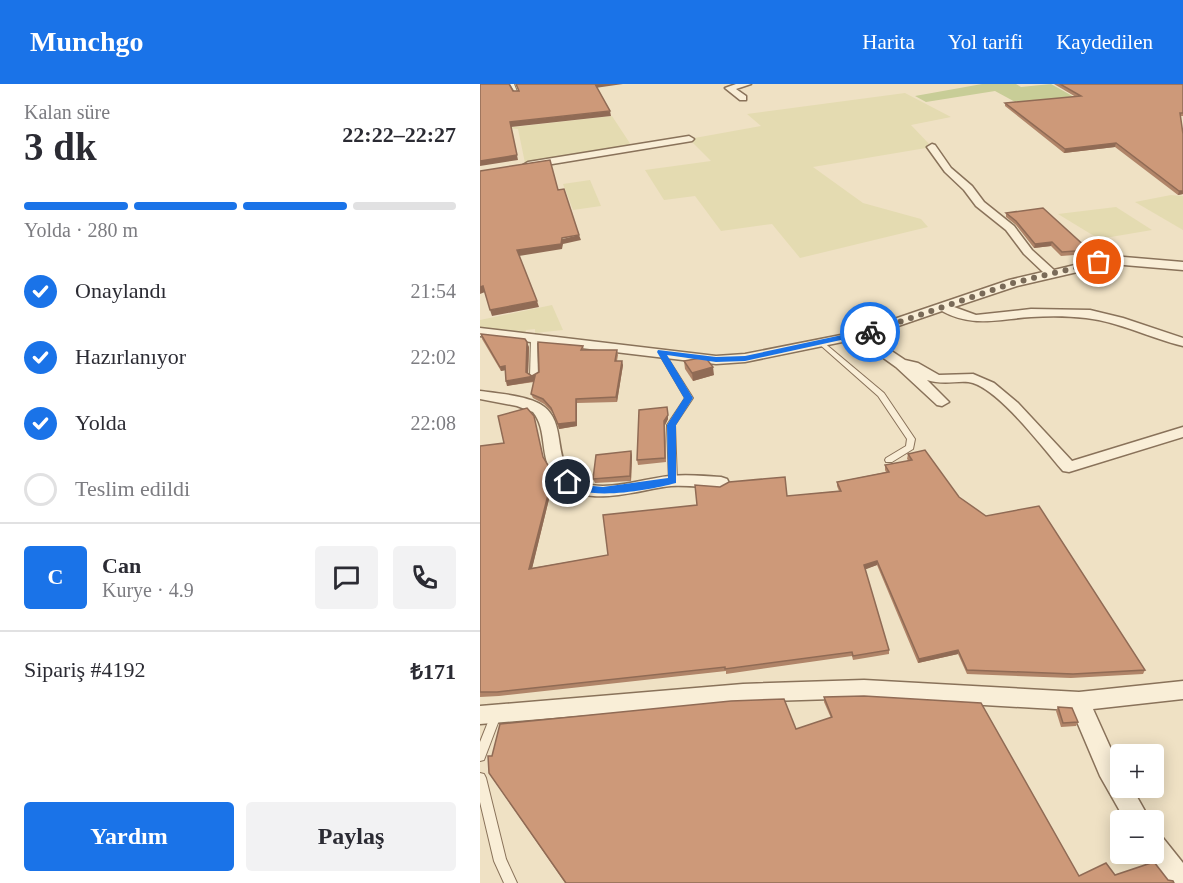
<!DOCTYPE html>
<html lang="tr">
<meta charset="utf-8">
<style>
body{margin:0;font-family:"Times New Roman",serif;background:#f2f2f3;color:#2b2b33;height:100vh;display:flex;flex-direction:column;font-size:22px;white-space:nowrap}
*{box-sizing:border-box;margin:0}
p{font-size:20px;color:#7c7c81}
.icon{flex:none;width:33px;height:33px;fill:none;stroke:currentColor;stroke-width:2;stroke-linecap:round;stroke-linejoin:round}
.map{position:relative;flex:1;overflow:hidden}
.side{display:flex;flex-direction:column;background:#fff;width:480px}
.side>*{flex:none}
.buttons{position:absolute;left:630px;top:660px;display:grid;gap:12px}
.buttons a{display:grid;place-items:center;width:54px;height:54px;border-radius:6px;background:#fff;box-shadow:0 3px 15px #0003;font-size:30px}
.pin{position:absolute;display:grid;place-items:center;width:51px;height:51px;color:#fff;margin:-26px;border:3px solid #fff;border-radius:50%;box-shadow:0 2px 6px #0007}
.courier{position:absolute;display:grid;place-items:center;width:60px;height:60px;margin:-30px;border:4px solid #1a73e8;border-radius:50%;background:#fff;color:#222;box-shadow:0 2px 8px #0007}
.headline em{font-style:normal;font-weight:600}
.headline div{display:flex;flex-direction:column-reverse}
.headline{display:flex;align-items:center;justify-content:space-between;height:102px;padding:0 24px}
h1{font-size:39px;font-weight:600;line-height:45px}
.bar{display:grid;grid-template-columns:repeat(4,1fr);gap:9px 6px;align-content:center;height:72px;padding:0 24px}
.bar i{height:8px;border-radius:4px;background:#e1e1e2}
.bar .active{background:#1a73e8}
.bar p{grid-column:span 4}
.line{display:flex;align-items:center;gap:15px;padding:0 24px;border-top:2px solid #e1e1e2}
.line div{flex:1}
.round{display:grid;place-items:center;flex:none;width:63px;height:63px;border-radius:6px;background:#f2f2f3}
ol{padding:0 24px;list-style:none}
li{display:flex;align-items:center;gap:18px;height:66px}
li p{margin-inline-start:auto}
li .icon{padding:6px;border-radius:50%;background:#1a73e8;color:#fff;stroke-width:4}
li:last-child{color:#7c7c81}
li i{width:33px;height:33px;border:3px solid #e1e1e2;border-radius:50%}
.button{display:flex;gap:12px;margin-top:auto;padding:12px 24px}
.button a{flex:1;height:69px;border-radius:6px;background:#1a73e8;color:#fff;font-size:24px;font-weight:600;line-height:69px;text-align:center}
.button a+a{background:#f2f2f3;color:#2b2b33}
header{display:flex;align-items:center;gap:36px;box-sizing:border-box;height:84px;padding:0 30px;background:#1a73e8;color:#fff}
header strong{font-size:28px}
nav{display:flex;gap:33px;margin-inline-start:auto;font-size:21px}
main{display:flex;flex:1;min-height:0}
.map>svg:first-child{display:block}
.farmland{fill:#e4dbb1}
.green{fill:#c8cd97}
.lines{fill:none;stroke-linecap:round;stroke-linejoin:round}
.lane-casing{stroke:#89725a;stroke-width:2}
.street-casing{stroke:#89725a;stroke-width:3}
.lane{fill:#f9eed7;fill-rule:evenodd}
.street{fill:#f9eed7;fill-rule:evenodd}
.wall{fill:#b08468}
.shaded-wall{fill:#906b55}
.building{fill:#cd9979;stroke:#906b55;stroke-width:1.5}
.route{fill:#1a73e8}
.done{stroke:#796a58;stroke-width:6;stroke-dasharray:0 10.8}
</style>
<header>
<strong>Munchgo</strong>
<nav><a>Harita</a><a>Yol tarifi</a><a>Kaydedilen</a></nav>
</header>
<main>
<section class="side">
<div class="headline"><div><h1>3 dk</h1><p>Kalan süre</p></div><em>22:22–22:27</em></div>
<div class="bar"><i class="active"></i><i class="active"></i><i class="active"></i><i></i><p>Yolda · 280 m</p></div>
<ol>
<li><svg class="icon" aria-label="check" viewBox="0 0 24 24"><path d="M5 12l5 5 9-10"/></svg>Onaylandı<p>21:54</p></li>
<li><svg class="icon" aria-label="check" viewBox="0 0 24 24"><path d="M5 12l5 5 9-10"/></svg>Hazırlanıyor<p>22:02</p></li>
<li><svg class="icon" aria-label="check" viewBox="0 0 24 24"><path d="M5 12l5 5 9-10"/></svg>Yolda<p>22:08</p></li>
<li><i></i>Teslim edildi</li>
</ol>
<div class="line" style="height:108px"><b class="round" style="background:#1a73e8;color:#fff">C</b><div><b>Can</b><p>Kurye · 4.9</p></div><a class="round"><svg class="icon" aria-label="chat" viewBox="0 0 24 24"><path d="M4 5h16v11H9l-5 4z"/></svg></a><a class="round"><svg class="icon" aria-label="phone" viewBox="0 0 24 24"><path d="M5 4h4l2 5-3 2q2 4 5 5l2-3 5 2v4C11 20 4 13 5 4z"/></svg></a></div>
<div class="line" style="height:78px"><div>Sipariş #4192</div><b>₺171</b></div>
<div class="button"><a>Yardım</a><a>Paylaş</a></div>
</section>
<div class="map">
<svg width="703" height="799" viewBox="0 0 703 799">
<rect width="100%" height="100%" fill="#efe1c4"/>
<!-- farmland -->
<g class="farmland">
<path d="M425,9L471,33L431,41L452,63L333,83L383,119L441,135L448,143L320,174L292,140L241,147L215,112L184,116L165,86L231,77L209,55L281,42L267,30Z"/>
<path d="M132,32L151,61L45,79L38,45L26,44Z"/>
<path d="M110,96L121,122L93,126L83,100Z"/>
<path d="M691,111L703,112V146L655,118Z"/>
<path d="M636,123L672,146L619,155L578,130Z"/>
<path d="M72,221L83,246L55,249V245L46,246L45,249L0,245V236Z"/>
</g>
<!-- green -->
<path class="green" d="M502,0H536L541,3L571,0L596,14L539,20L515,7L446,18L435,12Z"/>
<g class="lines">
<defs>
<g id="lane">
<path d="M30,0H34L38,10H36Z"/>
<path d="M54,252L57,254L58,293L54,295L50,293L51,254Z"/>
<path d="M340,256L342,257L404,309L435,355L433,365L412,378H406L405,376L406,374L426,362L427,355L398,312L338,259L337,258Z"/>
<path d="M181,266L184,268L213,314L195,341L197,397L193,400L189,397L187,341L205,314L178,268Z"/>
<path d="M16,626L20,628L21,631L4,676L0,677V658L12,628Z"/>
<path d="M0,689L4,690L6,694L26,775L37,799H24L14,777L0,718Z"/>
</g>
<g id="street">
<path d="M256,0H271L256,5L266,12V16H260L245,4Z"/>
<path d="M209,52L214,55L212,57L48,84L43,81L48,78Z"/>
<path d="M452,60L455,61L471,84L492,102L504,118L534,142L552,166L574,186L632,172L703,178V186L632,180L537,202L474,223L496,231L551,225L610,226L643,234L703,254V262C670,254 640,238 606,234C588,232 570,232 551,233C519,235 493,244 462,227L389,252L425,276L438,279L459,291L493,290L514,299L538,319L592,377L703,343V353L589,388L583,387C563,364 521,308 493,299C481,295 465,302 447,296L469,318L462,322L457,321L416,283L377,255L265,278L236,280L0,252V244L236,272L265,270L376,248L529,196L563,188L544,170L526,146L496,122L484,106L465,88L447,63Z"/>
<path d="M0,307C16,309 50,312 63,322C90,341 68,384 104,399C127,408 166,394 190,392C207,390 224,392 241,393L247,395L249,399L247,403L241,405C224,403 207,401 191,402C154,406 101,428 74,392C59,373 68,346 53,328L37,322L0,315Z"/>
<path d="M384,596L599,608L703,597V615L613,625L640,685V704H652L670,736H645L620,692L592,626L384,614L263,618L0,640V622L263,600Z"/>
<path d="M674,750L683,754L703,779V799H687L665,770H674Z"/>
</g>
</defs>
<!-- lane casing -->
<use href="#lane" class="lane-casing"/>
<!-- street casing -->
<use href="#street" class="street-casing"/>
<!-- lane -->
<use href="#lane" class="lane"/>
<!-- street -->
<use href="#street" class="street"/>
</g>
<!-- wall -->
<g class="wall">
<path d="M574,0H703V32H700L703,50V110L698,111L635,63L584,69L525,22V19L596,13Z"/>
<path d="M526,129L609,166L608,170L581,172L571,162L554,164L536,141L526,133Z"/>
<path d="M1,250L49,263L48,289L52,292L103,262L104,266H137L138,271L137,277L143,281L137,318L97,319V342L79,345L73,329L64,320L53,314L51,310L54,298L27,302L25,286L21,287L2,255Z"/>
<path d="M204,277L234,291L213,297L205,285Z"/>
<path d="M187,323L188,335L185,341L186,378L158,381L157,376Z"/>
<path d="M0,362L64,374L80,410L70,411L52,484L128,471L307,412L359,407L357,402V398L406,388L405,386V381L429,377L427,375L428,370L479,413L665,586L663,590L591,594L487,590L478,570L438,579L397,481L385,485L409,566V570L373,576L372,572L246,590V587L19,612L0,613Z"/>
<path d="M151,367L152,372L151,397L115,399L113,395Z"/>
<path d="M344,613L599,792L635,791L688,796L694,799H85L9,689L316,645L351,634L344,618Z"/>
<path d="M578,623L598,638L596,642L581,643L576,627Z"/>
</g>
<!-- shaded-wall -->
<g class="shaded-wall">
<path d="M114,0H143L115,4Z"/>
<path d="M130,27L131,32L31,43L38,76L0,82V77L30,38Z"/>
<path d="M636,59L635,63L584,69L585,65Z"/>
<path d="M699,107H703V110L698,111Z"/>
<path d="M99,151L101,156L83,160L82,165L39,172L37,166Z"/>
<path d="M572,158L571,162L554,164L555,160Z"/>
<path d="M3,202L5,208L0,210V203Z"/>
<path d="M57,217L59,223L12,232L10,226Z"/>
<path d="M47,258L49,263L48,293L46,288Z"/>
<path d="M142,277L143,281L137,318L136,313Z"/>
<path d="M25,282L26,286L21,287L20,283Z"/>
<path d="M233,283L234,291L213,297L212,289Z"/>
<path d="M55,292L56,297L27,302L26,297Z"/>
<path d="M96,315L97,319V342L79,345L78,340Z"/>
<path d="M187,323L188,335L185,341L186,378L184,337Z"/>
<path d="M151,367L152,372L151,397L150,392Z"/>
<path d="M79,405L80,410L70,411L51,489L49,485L69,407Z"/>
<path d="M397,477V481L384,486V481Z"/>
<path d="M478,566V570L438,579L439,575Z"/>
</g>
<!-- building -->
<g class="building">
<path d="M0,0H29L33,7H39L36,0H115L130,27L30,38L37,71L0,77Z"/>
<path d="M580,0H703V29H700L703,50V107H699L636,59L585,65L525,19L601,12Z"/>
<path d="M70,76L78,106L84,105L99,151L82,154L81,160L37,166L57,217L10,226L3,202L0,203V87Z"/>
<path d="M563,124L609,166L582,168L572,158L555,160L536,137L526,129Z"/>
<path d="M1,250L45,255L47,258L46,288L52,292L59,288L58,258L103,262L101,266H137L135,277H142L136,313L96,315V338L78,340L71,324L63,315L51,310L55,292L26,297L25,282L20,283Z"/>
<path d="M225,273L233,283L212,289L204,277Z"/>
<path d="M187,323L188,331L184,337L185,374L157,376L159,326Z"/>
<path d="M47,324L54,332L63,373L75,393L79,405L69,407L49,485L128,471L123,431L217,421L215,401L240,403L249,398L305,393L307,412L361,407L357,398L409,388L405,381L432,376L428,370L445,366L479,413L506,432L559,422L665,586L593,590L487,586L478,566L439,575L397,477L384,481L409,566L373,572L372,568L245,585V583L17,608H0V362L24,359L18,332Z"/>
<path d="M151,367L150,392L113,395L116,371Z"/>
<path d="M384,612L501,619L599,792L626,779L635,791L674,778L688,796L693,797L694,799H86L9,689L8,672H12L20,640L251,617L304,615L316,645L352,633L344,613Z"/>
<path d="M578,623L592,624L598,638L583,639Z"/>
</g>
<!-- route -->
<path class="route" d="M390,245L393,246V249L265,277L236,278L187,271L213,314L196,341V399C169,406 103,419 83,398L88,394L102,401L123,403L188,394L187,341L204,314L177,268L178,266L236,273L265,272Z"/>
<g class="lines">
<!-- done -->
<path class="done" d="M390,248L533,199L619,178"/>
</g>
</svg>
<div class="buttons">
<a>+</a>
<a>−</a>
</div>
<div class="pin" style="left:619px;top:178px;background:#ea580c"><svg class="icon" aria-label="bag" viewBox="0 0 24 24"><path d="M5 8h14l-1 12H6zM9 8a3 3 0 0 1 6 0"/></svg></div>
<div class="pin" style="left:88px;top:398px;background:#1f2937"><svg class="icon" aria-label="home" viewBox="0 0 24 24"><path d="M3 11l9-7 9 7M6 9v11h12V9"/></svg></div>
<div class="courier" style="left:390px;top:248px"><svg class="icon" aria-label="bike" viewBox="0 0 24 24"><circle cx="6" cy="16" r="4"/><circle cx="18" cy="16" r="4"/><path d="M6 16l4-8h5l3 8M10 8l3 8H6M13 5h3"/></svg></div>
</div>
</main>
